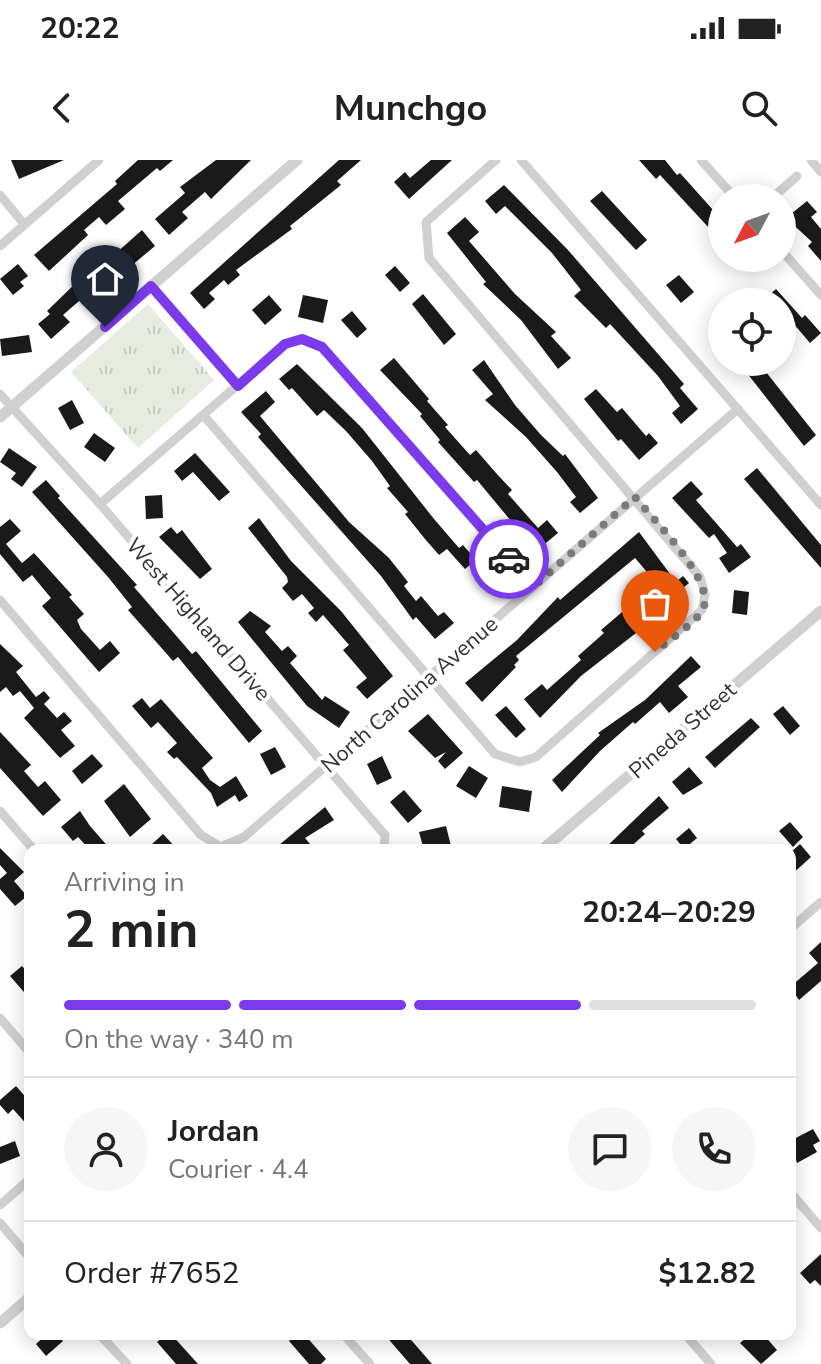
<!DOCTYPE html>
<meta charset="utf-8">
<style>
body{margin:0;font-family:"Nunito Sans",sans-serif;background:#f6f6f6;color:#222;height:100vh;display:flex;flex-direction:column;font-size:30px;white-space:nowrap}
*{box-sizing:border-box;margin:0}
p{font-size:26px;color:#767676}
.icon{flex:none;width:44px;height:44px;fill:none;stroke:currentColor;stroke-width:2;stroke-linecap:round;stroke-linejoin:round}
.map{position:relative;flex:1;overflow:hidden}
.drawer{position:absolute;left:24px;top:684px;width:772px;height:496px;display:flex;flex-direction:column;background:#fff;border-radius:16px;box-shadow:0 4px 20px #0003}
.drawer>*{flex:none}
.needle{width:52px;rotate:229deg}
.controls{position:absolute;left:708px;top:24px;display:grid;gap:16px}
.controls a{display:grid;place-items:center;width:88px;height:88px;border-radius:50%;background:#fff;box-shadow:0 4px 20px #0003;font-size:40px}
.pin{position:absolute;display:grid;place-items:center;width:68px;height:68px;color:#fff;margin:-82px -34px;border-radius:50% 50% 50% 0;rotate:-45deg;box-shadow:0 0 8px #0007}
.pin .icon{rotate:45deg}
.courier{position:absolute;display:grid;place-items:center;width:80px;height:80px;margin:-40px;border:6px solid #7c3aed;border-radius:50%;background:#fff;color:#222;box-shadow:0 2px 10px #0007}
.headline em{font-style:normal;font-weight:700}
.headline div{display:flex;flex-direction:column-reverse}
.headline{display:flex;align-items:center;justify-content:space-between;height:136px;padding:0 40px}
h1{font-size:52px;font-weight:700;line-height:60px}
.bar{display:grid;grid-template-columns:repeat(4,1fr);gap:12px 8px;align-content:center;height:96px;padding:0 40px}
.bar i{height:10px;border-radius:6px;background:#e0e0e0}
.bar .on{background:#7c3aed}
.bar p{grid-column:span 4}
.line{display:flex;align-items:center;gap:20px;padding:0 40px;border-top:2px solid #e0e0e0}
.line div{flex:1}
.round{display:grid;place-items:center;flex:none;width:84px;height:84px;border-radius:42px;background:#f6f6f6}
.status{display:flex;justify-content:space-between;align-items:center;height:56px;padding:0 40px;background:#fff;direction:ltr}
.status svg{height:22px;fill:currentColor}
header{display:flex;justify-content:space-between;align-items:center;height:104px;padding:0 40px;background:#fff;font-size:36px;font-weight:700}
.map>svg:first-child{display:block}
.park{fill:url(#park-tufts)}
.building{fill:#1a1a1a}
.lines{fill:none;stroke-linecap:round;stroke-linejoin:round}
.minor{stroke:#d0d0d0;stroke-width:9}
.tertiary{stroke:#d0d0d0;stroke-width:11}
.done{stroke:#7a7a7a;stroke-width:8;stroke-dasharray:0 14.4}
.route{stroke:#7c3aed;stroke-width:10}
.labels{text-anchor:middle;stroke-width:8;stroke-linejoin:round;paint-order:stroke}
.street-label{font-size:22px;fill:#333;stroke:#fff}
</style>
<div class="status"><b>20:22</b><svg viewBox="0 0 49 12"><path d="M0 12V9h3v3zM5 12V6h3v6zM10 12V3h3v9zM15 12V0h3v12zM26 1h20v11H26zM47 4h2v5h-2z"/></svg></div>
<header><svg class="icon" aria-label="back" viewBox="0 0 24 24"><path d="M15 5l-7 7 7 7"/></svg>Munchgo<svg class="icon" aria-label="search" viewBox="0 0 24 24"><circle cx="10" cy="10" r="6"/><path d="M15 15l6 6"/></svg></header>
<div class="map">
<svg width="821" height="1204" viewBox="0 0 821 1204">
<defs>
<pattern id="park-tufts" width="24" height="20" patternUnits="userSpaceOnUse" patternTransform="scale(2)"><rect width="24" height="20" fill="#e6ecdf"/><path d="M3 7l-1-3M5 7V3M7 7l1-3M15 17l-1-3M17 17v-4M19 17l1-3" fill="none" stroke="#c6cbc0"/></pattern>
</defs>
<rect width="100%" height="100%" fill="#fff"/>
<!-- park -->
<path class="park" d="M148,144L214,220L138,288L71,212Z"/>
<!-- building -->
<g class="building">
<path d="M11,0H64L19,19Z"/>
<path d="M138,0H173L160,11L157,8L118,41L125,49L106,65L99,57L84,70L88,75L49,111L34,95L117,24L115,21Z"/>
<path d="M216,0H251L211,39L205,32L182,52L188,58L169,75L155,59L185,33L180,27Z"/>
<path d="M339,0H361L337,21L341,25L290,66L292,69L236,110L240,115L228,125L224,120L209,133L215,139L204,149L190,133Z"/>
<path d="M431,0H452L409,39L394,22L405,12L410,18Z"/>
<path d="M639,0H665L677,15L680,13L722,60V82L660,15L656,19Z"/>
<path d="M504,25L568,90L684,224L680,228L698,249L681,264L672,253L680,246L658,216L610,164L606,168L574,136L581,130L552,93L505,46L496,54L485,41Z"/>
<path d="M602,31L647,80L636,90L590,41Z"/>
<path d="M807,41L817,52L811,57L821,69V101L808,86L812,82L786,58Z"/>
<path d="M465,57L479,72L469,81L515,134L556,172L551,176L571,198L558,209L521,160L483,124L486,122L447,73Z"/>
<path d="M142,70L155,86L107,126L102,121L63,155L70,162L51,179L38,164L50,154L47,151L81,118L85,123L105,106L100,100L111,90L115,94Z"/>
<path d="M18,104L28,116L20,122L24,126L13,135L0,119Z"/>
<path d="M395,106L410,123L400,132L385,115Z"/>
<path d="M679,115L694,132L681,143L666,125Z"/>
<path d="M776,129L802,158L805,155L821,173L810,183L787,156L782,160V142H761Z"/>
<path d="M423,134L456,174L444,185L412,144Z"/>
<path d="M269,135L282,150L265,165L252,150Z"/>
<path d="M303,135L328,140L323,163L298,157Z"/>
<path d="M352,151L367,169L357,178L341,160Z"/>
<path d="M29,175L32,192L2,196L0,179Z"/>
<path d="M394,198L429,239L427,241L448,265L445,267L470,295L476,290L496,313L512,330L508,334L538,368L547,360L558,373L536,391L477,320L474,322L438,282L440,280L420,256L422,254L380,210Z"/>
<path d="M484,200L515,245L541,275L563,296L565,294L598,338L580,353L570,342L576,337L557,312L526,277L485,240L493,234L472,210Z"/>
<path d="M751,202H758L816,275L804,286L743,208Z"/>
<path d="M297,204L362,268L434,359L459,388L463,385L476,400L465,409L447,389L439,395L425,379L405,354L408,352L387,328L390,326L372,301L346,271L324,250L317,256L292,228L289,230L279,219Z"/>
<path d="M596,229L617,252L622,248L646,276L649,273L658,283L639,300L621,279L618,281L584,239Z"/>
<path d="M266,231L275,242L260,256L349,362L389,398L408,422L404,426L416,441L421,436L438,456L444,452L454,463L435,479L416,457L413,460L381,416L258,277L261,274L241,252Z"/>
<path d="M72,240L84,263L70,270L58,248Z"/>
<path d="M94,273L115,288L105,302L84,287Z"/>
<path d="M9,288L37,307L22,327L11,319L16,313L0,302Z"/>
<path d="M195,293L230,332L219,341L193,312L182,321L174,311Z"/>
<path d="M757,308L821,385V408L744,319Z"/>
<path d="M46,320L60,336L58,338L137,425L134,427L192,494L196,491L262,571L249,583L178,497L173,501L128,450L132,447L108,417L32,332Z"/>
<path d="M691,321L703,334L696,340L737,387L741,384L751,397L729,413L719,398L727,393L714,374L709,378L672,338Z"/>
<path d="M162,335L163,358L146,359L145,336Z"/>
<path d="M259,358L291,401L341,451L393,516L367,539L356,527L367,518L343,490L349,485L323,455L316,462L308,453L314,448L302,434L293,441L282,428L288,422L287,417L248,368Z"/>
<path d="M10,359L21,371L6,384L22,403L34,393L72,435L69,437L84,454L77,460L81,469L100,490L110,481L120,493L99,512L42,446L51,438L32,415L23,422L0,394V367Z"/>
<path d="M171,367L177,374L182,370L212,409L200,419L159,377Z"/>
<path d="M639,372L676,422L683,416L689,423L670,439L635,398L516,496L519,500L514,505L516,507L482,542L465,523L517,480L558,437L560,440Z"/>
<path d="M734,430L749,432L747,455L732,453Z"/>
<path d="M642,435L659,455L581,516L540,558L524,539L542,524L547,530L581,500L578,496L604,473L601,470Z"/>
<path d="M250,451L271,466L265,472L282,491L288,486L297,496L290,503L322,540L325,536L350,552L339,568L307,546L238,462Z"/>
<path d="M0,484L23,506L16,512L36,537L44,531L50,538L44,544L57,558L64,552L72,561L61,570L75,586L60,598L24,558L34,548L20,531L13,536L6,527L0,532Z"/>
<path d="M691,496L701,507L678,526L688,537L669,553L660,542L635,564L633,562L600,591L562,632L552,620L600,575L598,573L645,540Z"/>
<path d="M142,538L150,548L161,539L213,598L202,608L210,620L220,627L236,616L248,636L239,642L235,635L217,647L211,633L177,597L174,599L167,592L177,583L158,562L151,568L132,546Z"/>
<path d="M506,546L526,569L516,578L495,555Z"/>
<path d="M783,546L800,566L790,575L773,554Z"/>
<path d="M428,554L463,593L445,609L438,601L446,592L435,598L408,571Z"/>
<path d="M751,558L760,567L715,608L705,597Z"/>
<path d="M0,572L31,605L24,611L38,627L45,621L61,640L43,656L0,608Z"/>
<path d="M275,587L286,607L271,615L260,594Z"/>
<path d="M92,594L103,606L82,624L72,611Z"/>
<path d="M382,596L392,618L377,625L367,604Z"/>
<path d="M469,606L488,618L476,638L456,626Z"/>
<path d="M689,607L703,623L683,635L672,622Z"/>
<path d="M124,624L151,659L130,677L104,641Z"/>
<path d="M502,626L532,631L529,652L499,647Z"/>
<path d="M404,630L422,651L408,663L390,642Z"/>
<path d="M659,636L669,648L642,671L645,674L627,690H603Z"/>
<path d="M325,647L334,660L305,678L315,690H273Z"/>
<path d="M80,651L90,666L111,690H90L78,677L73,681L61,667Z"/>
<path d="M790,662L803,677L793,687L779,671Z"/>
<path d="M446,666L452,690H424L419,672Z"/>
<path d="M689,668L697,678L684,689L676,679Z"/>
<path d="M163,674L178,690H157L152,684Z"/>
<path d="M800,684L811,697L790,716V693Z"/>
<path d="M0,688L24,712L14,721L27,736L15,746L0,729V719L7,713L0,705Z"/>
<path d="M821,782V821L799,840L790,827L818,803L809,793Z"/>
<path d="M22,806L30,815V839L10,816Z"/>
<path d="M16,926L30,942V968L13,949L8,954L0,945V940Z"/>
<path d="M813,969L820,981L813,985L817,992L797,1003L790,981Z"/>
<path d="M15,981L20,996L0,1004V987Z"/>
<path d="M821,1094V1126L815,1120L810,1124L800,1113Z"/>
<path d="M47,1174H56L63,1181L46,1196L36,1184Z"/>
<path d="M167,1174H171L198,1204H176L157,1182Z"/>
<path d="M297,1174H304L326,1199L321,1204H309L289,1181Z"/>
<path d="M384,1174H406L432,1204H410Z"/>
<path d="M751,1174H763L777,1190L761,1204L740,1183Z"/>
</g>
<g class="lines">
<!-- minor -->
<g class="minor">
<path d="M521,0L821,345"/>
<path d="M701,0L735,38"/>
<path d="M811,0L821,12"/>
<path d="M0,35L24,64"/>
<path d="M772,38L797,16"/>
<path d="M0,86L99,0"/>
<path d="M782,91L821,135"/>
<path d="M151,126L238,226"/>
<path d="M0,234L100,344L385,675L384,690"/>
<path d="M205,257L495,594L520,602L536,597L702,450L705,434L700,417L429,98L426,62L496,0"/>
<path d="M100,344L285,184L302,179L322,187L534,426"/>
<path d="M0,440L201,675L221,687L244,677L738,249"/>
<path d="M0,651L34,690"/>
<path d="M790,769L821,742"/>
<path d="M0,858L30,893"/>
<path d="M790,1032L821,1068"/>
<path d="M0,1045L30,1019"/>
<path d="M0,1063L30,1098"/>
<path d="M99,1174L127,1204"/>
<path d="M343,1174L370,1204"/>
<path d="M685,1174L711,1204"/>
</g>
<!-- tertiary -->
<g class="tertiary">
<path d="M0,257L297,0"/>
<path d="M542,690L821,451"/>
<path d="M0,1163L30,1137"/>
</g>
</g>
<g class="lines">
<!-- done -->
<path class="done" d="M509,399L534,426L635,337C652,359 719,423 702,451C692,466 668,480 655,492"/>
<!-- route -->
<path class="route" d="M105,167L151,126L238,226L285,184L302,179L322,187L509,399"/>
</g>
<g class="labels">
<!-- street labels -->
<g class="street-label">
<text transform="translate(199 459) rotate(49)" y="8">West Highland Drive</text>
<text transform="translate(409 534) rotate(-41)" y="8">North Carolina Avenue</text>
<text transform="translate(682 570) rotate(-41)" y="8">Pineda Street</text>
</g>
</g>
</svg>
<div class="controls">
<a><svg class="needle" viewBox="-14 -14 28 28"><path d="M0-13l5 13h-10z" fill="#e53935"/><path d="M0 13l5-13h-10z" fill="#767676"/></svg></a>
<a><svg class="icon" aria-label="locate" viewBox="0 0 24 24"><circle cx="12" cy="12" r="6"/><path d="M12 2v4M12 18v4M2 12h4M18 12h4"/></svg></a>
</div>
<div class="pin" style="left:655px;top:492px;background:#ea580c"><svg class="icon" aria-label="bag" viewBox="0 0 24 24"><path d="M5 8h14l-1 12H6zM9 8a3 3 0 0 1 6 0"/></svg></div>
<div class="pin" style="left:105px;top:167px;background:#1f2937"><svg class="icon" aria-label="home" viewBox="0 0 24 24"><path d="M3 11l9-7 9 7M6 9v11h12V9"/></svg></div>
<div class="courier" style="left:509px;top:399px"><svg class="icon" aria-label="car" viewBox="0 0 24 24"><path d="M5 17H2v-5l4-1 3-4h7l3 4 3 1v5h-3M9 17h6M6 11h13"/><circle cx="7" cy="17" r="2"/><circle cx="17" cy="17" r="2"/></svg></div>
<section class="drawer">
<div class="headline"><div><h1>2 min</h1><p>Arriving in</p></div><em>20:24–20:29</em></div>
<div class="bar"><i class="on"></i><i class="on"></i><i class="on"></i><i></i><p>On the way · 340 m</p></div>
<div class="line" style="height:144px"><a class="round"><svg class="icon" aria-label="person" viewBox="0 0 24 24"><circle cx="12" cy="8" r="4"/><path d="M4 21q1-7 8-7t8 7"/></svg></a><div><b>Jordan</b><p>Courier · 4.4</p></div><a class="round"><svg class="icon" aria-label="chat" viewBox="0 0 24 24"><path d="M4 5h16v11H9l-5 4z"/></svg></a><a class="round"><svg class="icon" aria-label="phone" viewBox="0 0 24 24"><path d="M5 4h4l2 5-3 2q2 4 5 5l2-3 5 2v4C11 20 4 13 5 4z"/></svg></a></div>
<div class="line" style="height:104px"><div>Order #7652</div><b>$12.82</b></div>
</section>
</div>
